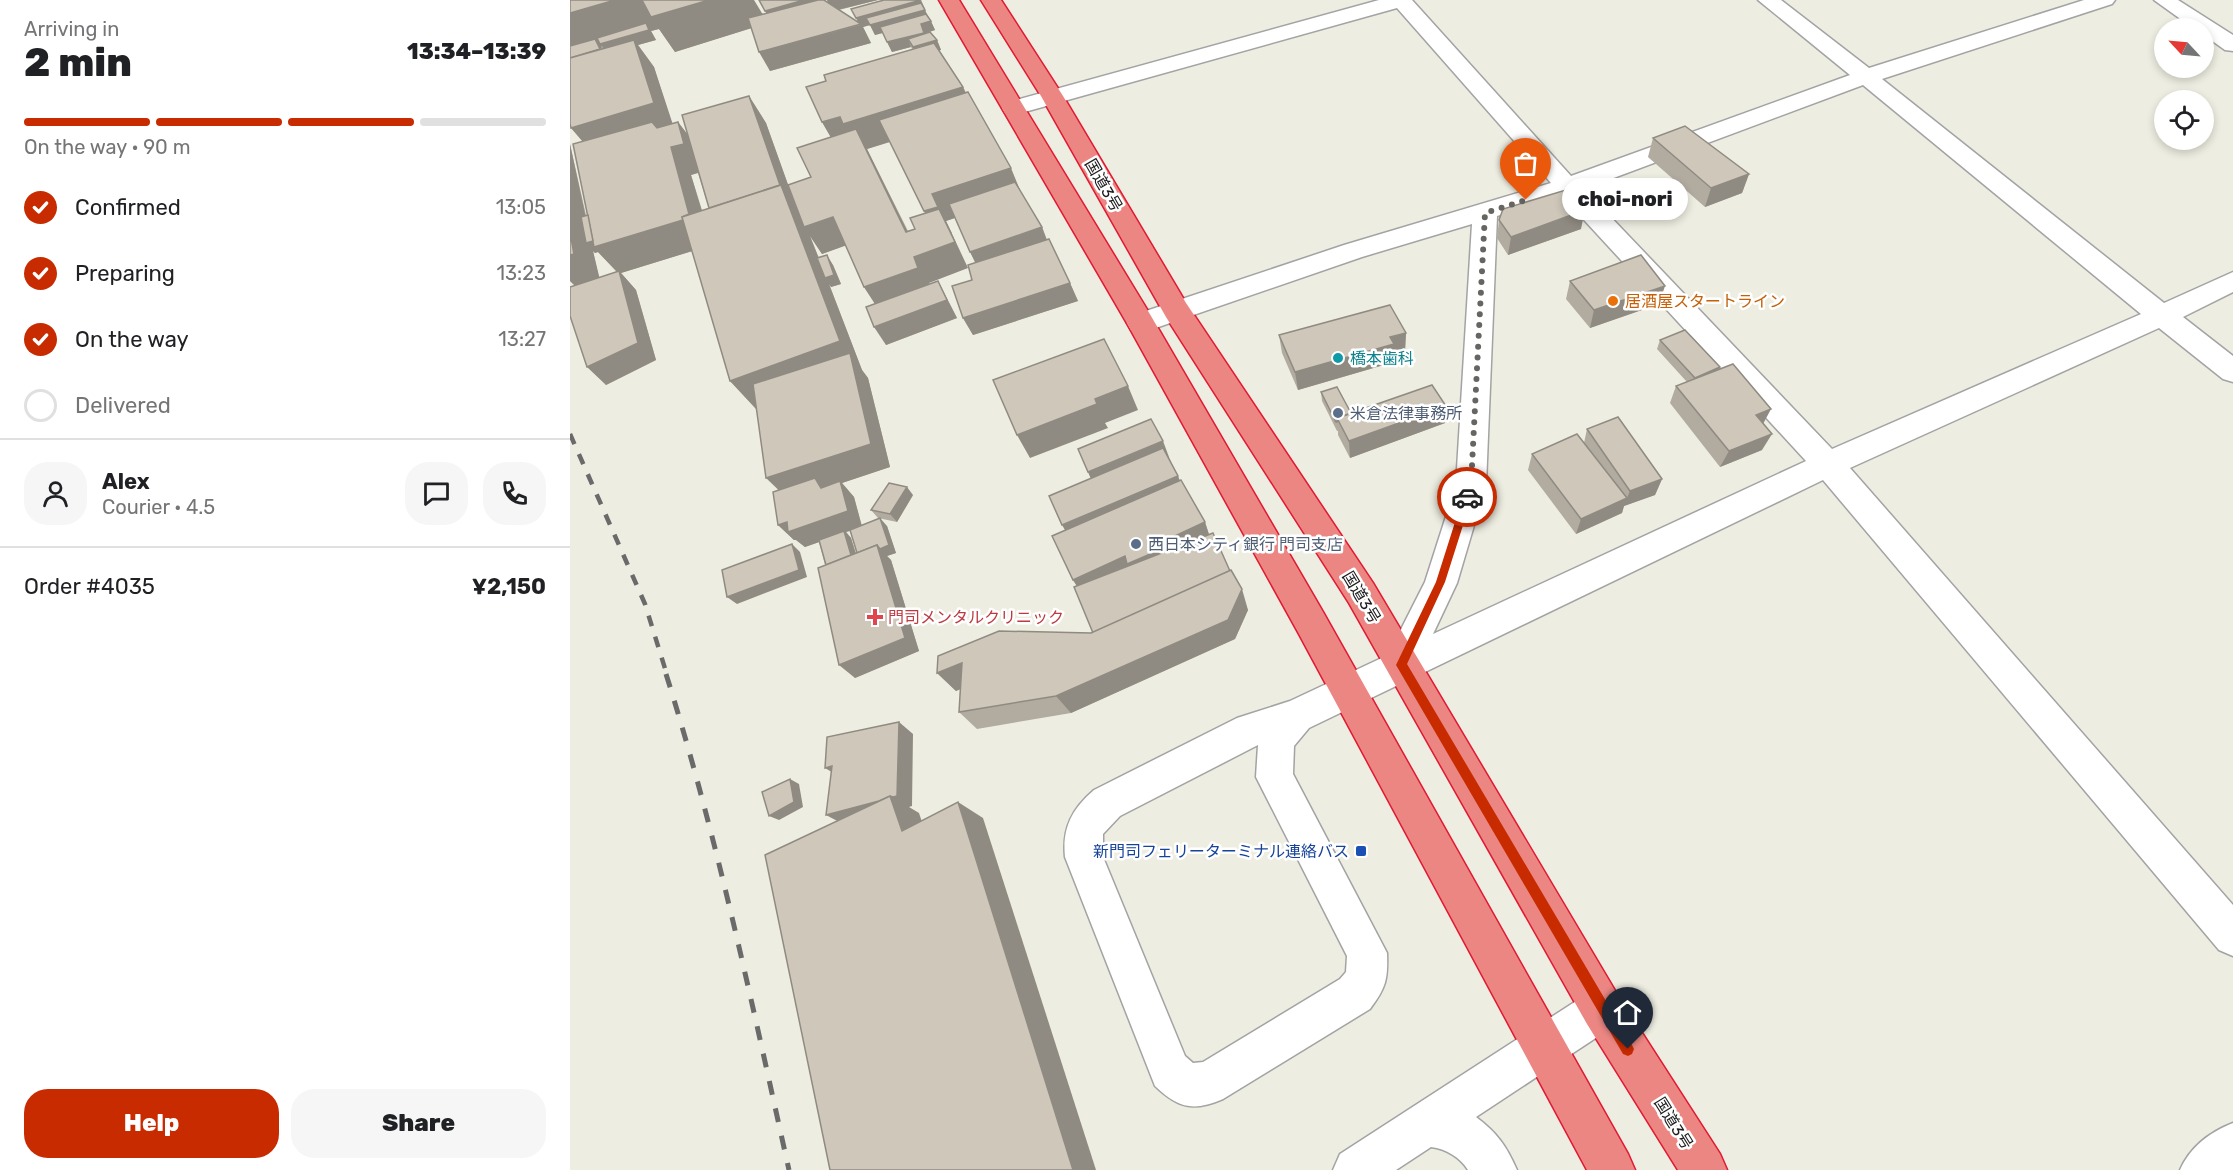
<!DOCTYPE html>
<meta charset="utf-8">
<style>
body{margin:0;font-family:Rubik,"Noto Sans JP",sans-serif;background:#f6f6f6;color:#202124;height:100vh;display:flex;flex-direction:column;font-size:22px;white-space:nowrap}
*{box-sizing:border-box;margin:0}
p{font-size:20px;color:#757577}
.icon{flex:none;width:33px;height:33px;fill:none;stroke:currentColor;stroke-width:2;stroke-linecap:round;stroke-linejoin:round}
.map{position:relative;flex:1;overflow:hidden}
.drawer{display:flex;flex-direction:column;background:#fff;width:570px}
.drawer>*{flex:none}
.needle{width:39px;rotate:296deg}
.tools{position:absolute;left:1584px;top:18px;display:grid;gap:12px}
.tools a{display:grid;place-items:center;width:60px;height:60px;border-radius:50%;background:#fff;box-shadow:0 3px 9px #0003;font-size:30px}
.pin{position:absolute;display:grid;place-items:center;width:51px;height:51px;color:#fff;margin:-62px -26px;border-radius:50% 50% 50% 0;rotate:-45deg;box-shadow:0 0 6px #0007}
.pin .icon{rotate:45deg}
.courier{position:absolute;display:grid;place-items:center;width:60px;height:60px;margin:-30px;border:4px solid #c82b00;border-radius:50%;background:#fff;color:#222;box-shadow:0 2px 8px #0007}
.bubble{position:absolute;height:42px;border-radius:21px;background:#fff;box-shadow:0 3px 9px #0003;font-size:20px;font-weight:800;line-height:42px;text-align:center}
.summary em{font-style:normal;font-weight:800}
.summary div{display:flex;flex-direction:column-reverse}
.summary{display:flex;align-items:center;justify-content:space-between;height:102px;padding:0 24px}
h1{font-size:39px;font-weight:800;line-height:45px}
.bar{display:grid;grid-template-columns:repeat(4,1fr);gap:9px 6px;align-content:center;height:72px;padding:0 24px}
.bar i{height:8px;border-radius:4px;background:#e0e0e0}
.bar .current{background:#c82b00}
.bar p{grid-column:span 4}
.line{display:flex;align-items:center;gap:15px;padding:0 24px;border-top:2px solid #e0e0e0}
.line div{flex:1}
.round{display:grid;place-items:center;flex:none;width:63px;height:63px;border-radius:24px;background:#f6f6f6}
ol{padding:0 24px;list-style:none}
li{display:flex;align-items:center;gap:18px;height:66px}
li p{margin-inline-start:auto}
li .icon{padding:6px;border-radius:50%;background:#c82b00;color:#fff;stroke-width:4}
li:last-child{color:#757577}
li i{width:33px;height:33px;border:3px solid #e0e0e0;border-radius:50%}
.primary-button{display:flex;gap:12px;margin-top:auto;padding:12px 24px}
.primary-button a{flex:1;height:69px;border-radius:24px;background:#c82b00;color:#fff;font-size:24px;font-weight:800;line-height:69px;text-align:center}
.primary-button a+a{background:#f6f6f6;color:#202124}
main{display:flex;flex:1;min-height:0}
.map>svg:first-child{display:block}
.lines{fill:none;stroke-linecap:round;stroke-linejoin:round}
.minor-casing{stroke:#a3a3a3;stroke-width:3}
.highway-casing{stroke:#e11932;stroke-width:3}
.minor{fill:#fff;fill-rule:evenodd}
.highway{fill:#eb8682;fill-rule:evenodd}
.rail-far1{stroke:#6a6a6a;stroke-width:4.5;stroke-dasharray:11 11;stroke-linecap:butt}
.rail{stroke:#6a6a6a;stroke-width:5;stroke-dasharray:14 14;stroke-linecap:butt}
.wall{fill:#b1aba0;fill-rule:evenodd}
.shaded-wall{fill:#908b82}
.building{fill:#cec7ba;stroke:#908b82;stroke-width:1.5}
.route{fill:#c82b00}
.done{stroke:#666561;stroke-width:6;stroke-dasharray:0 10.8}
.food-dot{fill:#e8710a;stroke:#fff;stroke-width:2}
.culture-dot{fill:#0f9aa8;stroke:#fff;stroke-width:2}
.service-dot{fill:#5c6f8a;stroke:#fff;stroke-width:2}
.health-dot{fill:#e0444e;stroke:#fff;stroke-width:2}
.transit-dot{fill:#1a4fb4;stroke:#fff;stroke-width:2}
.labels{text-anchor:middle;stroke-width:5;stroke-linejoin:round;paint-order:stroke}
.street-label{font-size:16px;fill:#1c1c1c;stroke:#fff}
.food-label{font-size:16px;fill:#c56008;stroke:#fff;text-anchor:start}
.culture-label{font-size:16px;fill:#0d838f;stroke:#fff;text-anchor:start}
.service-label{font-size:16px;fill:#4e5e75;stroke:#fff;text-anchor:start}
.health-label{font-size:16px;fill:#be3a42;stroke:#fff;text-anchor:start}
.transit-label{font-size:16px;fill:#164399;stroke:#fff;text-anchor:end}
</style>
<main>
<section class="drawer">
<div class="summary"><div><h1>2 min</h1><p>Arriving in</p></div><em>13:34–13:39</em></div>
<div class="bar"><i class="current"></i><i class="current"></i><i class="current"></i><i></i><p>On the way · 90 m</p></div>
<ol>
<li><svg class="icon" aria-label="check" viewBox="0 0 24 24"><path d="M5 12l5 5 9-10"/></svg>Confirmed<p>13:05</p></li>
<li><svg class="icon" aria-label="check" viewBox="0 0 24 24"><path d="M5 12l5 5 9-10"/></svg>Preparing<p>13:23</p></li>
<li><svg class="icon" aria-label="check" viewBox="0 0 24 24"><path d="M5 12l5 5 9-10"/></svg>On the way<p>13:27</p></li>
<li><i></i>Delivered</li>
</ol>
<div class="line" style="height:108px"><a class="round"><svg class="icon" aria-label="person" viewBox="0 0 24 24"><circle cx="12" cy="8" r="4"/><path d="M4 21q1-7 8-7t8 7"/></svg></a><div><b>Alex</b><p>Courier · 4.5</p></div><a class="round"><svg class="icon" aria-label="chat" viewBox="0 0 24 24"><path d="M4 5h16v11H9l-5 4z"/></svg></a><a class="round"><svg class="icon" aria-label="phone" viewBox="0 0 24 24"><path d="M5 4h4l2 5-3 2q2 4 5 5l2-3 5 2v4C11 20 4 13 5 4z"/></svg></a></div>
<div class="line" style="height:78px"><div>Order #4035</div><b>¥2,150</b></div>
<div class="primary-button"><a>Help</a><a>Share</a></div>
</section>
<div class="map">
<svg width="1663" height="1170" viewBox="0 0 1663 1170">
<rect width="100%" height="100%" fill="#eeede1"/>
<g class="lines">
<defs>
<g id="minor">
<path d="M809,0H842L1001,176L1280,75L1188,0H1211L1299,68L1514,0H1545L1542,4L1312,79L1594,303L1663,272V292L1613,317L1663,356V382L1653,379L1589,328L1280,468L1663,905V956L1649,950L1253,480L739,728L724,746L723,774L817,953C818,979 816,988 800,1009L653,1099C623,1112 608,1108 585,1086L495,857C492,828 502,809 524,790L667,718L720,701L818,655L855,582L886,485L902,224L792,257L571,333L561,330L557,323L561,316L774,245L981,183L827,8L451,113L443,115L435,113L432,108L435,103ZM1293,85L1571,314L1262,449L1014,189ZM992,196L1236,461L863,634L887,583L916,485L927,216ZM688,745L686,777L777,956L776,972L770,979L633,1062L623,1063L615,1056L533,857V834L550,816Z"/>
<path d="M1584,0H1608L1663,35V51L1655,50L1634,35V28H1623Z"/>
<path d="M1032,988L1047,994L1053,1009L1047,1024L906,1117C927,1133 936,1145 947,1170H898C890,1157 876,1149 861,1147L826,1170H763L770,1154L1017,994Z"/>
<path d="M1663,1123V1170H1610C1620,1147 1640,1132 1663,1123Z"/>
</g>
<g id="highway">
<path d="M369,0H389L581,316L753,612L1058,1154L1065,1170H1017L729,634L558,325Z"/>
<path d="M411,0H431L493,96L616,303L803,583L1047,994L1150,1154L1157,1170H1108L1017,1024L779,603L596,317L471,96Z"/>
</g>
</defs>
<!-- minor casing -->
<use href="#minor" class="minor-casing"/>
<!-- highway casing -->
<use href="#highway" class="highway-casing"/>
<!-- minor -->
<use href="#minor" class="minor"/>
<!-- highway -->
<use href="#highway" class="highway"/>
<!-- rail-far1 -->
<path class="rail-far1" d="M0,434L75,604L97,675"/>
<!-- rail -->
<path class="rail" d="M96,674C147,836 182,1004 219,1170"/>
</g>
<!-- wall -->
<g class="wall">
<path d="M0,0L193,14L258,3L257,0H308L269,10L288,22L281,9H355V10L365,30L356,33L367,40L371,50H369L393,87L451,193L472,227L477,240L500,283L508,301L403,335L393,318L405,262L385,218L376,221L382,233L359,283V285L368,281L387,318L316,345L305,304L294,287L276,245L252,254L240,236L249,258L263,265L271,284L261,287L259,284L292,370L298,378L320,467L272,483L284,497L292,526H317L326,553L317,556L321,560L349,651L285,678L249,542L235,547L226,540H224L208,525V490L186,409L160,381L122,251L51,273L66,290L86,360L36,385L5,285L0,281V144L16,215H18L13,141L1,128ZM300,25L305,35L313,33L322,52L341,47L342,49L256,81L252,122L261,137L241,177L228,210L226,207L196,123L179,96L117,134L108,122L102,124L84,67L68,45L86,40L81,31L89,29L105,52L181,28L200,71L301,43L293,27ZM320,142L355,213L345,229L338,231L297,149ZM128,173L139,208L132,210L121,175ZM23,251L25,253L28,252L47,272L29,278ZM280,531L287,553H286L281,538L276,532Z"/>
<path d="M1083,138L1179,174L1172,193L1135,207L1078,157Z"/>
<path d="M929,220L1011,229L938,255L927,238Z"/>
<path d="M1000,281L1089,304L1020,328L996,299Z"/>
<path d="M836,333L835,351L824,354V362L728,390L712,353L709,335Z"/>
<path d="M1090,340L1150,367L1148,370L1193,424L1192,450L1150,467L1100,403L1106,386L1117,382L1087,349Z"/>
<path d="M751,392L781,413L875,423L780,458L768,435V431H767L752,401Z"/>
<path d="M1017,429L1092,479L1085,495L1054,506L1052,513L1006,534L958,470L962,454L1014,443Z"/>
<path d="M599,457L610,481L635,522L639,534L678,610L665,639L501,713L407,729L389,712L390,689L386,691L367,673L523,633L507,586L503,580L496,530L521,478L518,472Z"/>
<path d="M343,495L327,522L308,518L301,510Z"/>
</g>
<!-- shaded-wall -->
<g class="shaded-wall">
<path d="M36,0H184L198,23L105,52L89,29L81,31L86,40L68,45L84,67L105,131L24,155L1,128L38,54L32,46H31L32,48L0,55V13Z"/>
<path d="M234,0H251L206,30L195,11Z"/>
<path d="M257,0H308L263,11Z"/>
<path d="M351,0L355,9L293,27L301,43L200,71L189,52L290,25L286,18Z"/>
<path d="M355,10L359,20L305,35L300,25Z"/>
<path d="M361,21L365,30L338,39L341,47L322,52L317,42L351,24Z"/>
<path d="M367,40L371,50L348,57L343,47Z"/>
<path d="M393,87L405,115L297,149L349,255L368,238L354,211L362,194L441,168L452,195L376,221L398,268L359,283L363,294L311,313L294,287L268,150L252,122L270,117Z"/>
<path d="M179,96L196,123L226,207L234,219L263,217L280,244L252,254L240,236L256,277L257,255L263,265L271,284L261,287L259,284L292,370L298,378L320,467L272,483L284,497L292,527L276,532L281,538L290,568L265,577L275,533L235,547L226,540H224L208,525L220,501L196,478L189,412L160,381L159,235Z"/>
<path d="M108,122L129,149L134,171L121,175L142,245L51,273L66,290L86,360L36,385L17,367L49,274L28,252L25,253L23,251L30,280L8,289L0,281V144L21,242L101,147Z"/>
<path d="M1179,174L1172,193L1135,207L1141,188Z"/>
<path d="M1015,210L1011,229L938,255L941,237Z"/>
<path d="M472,227L479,246L409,270L400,252Z"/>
<path d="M368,281L387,318L316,345L304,327Z"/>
<path d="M500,283L508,301L403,335L393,318Z"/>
<path d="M1095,286L1089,304L1020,328L1024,310Z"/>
<path d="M836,333L835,351L824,354V362L728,390L725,372L820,337Z"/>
<path d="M1150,367L1146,376L1125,378Z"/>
<path d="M558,386L568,410L535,423L538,428L460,458L447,435L525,399Z"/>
<path d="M876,406L875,423L780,458L779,441Z"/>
<path d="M1201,409L1192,426L1186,415Z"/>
<path d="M1202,434L1192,450L1150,467L1159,451Z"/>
<path d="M593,441L599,457L525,488L518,472Z"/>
<path d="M608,476L614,492L501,540L492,525Z"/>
<path d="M1092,479L1085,495L1054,506L1052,513L1006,534L1011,519L1057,498L1060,491Z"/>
<path d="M337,487L343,495L327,522L320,514Z"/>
<path d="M310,518L317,526L326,553L317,556L321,560L349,651L285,678L269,665L307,545Z"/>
<path d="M635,522L640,538L512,594L503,580L555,556L581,547Z"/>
<path d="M222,544L230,552L237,577L167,604L157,597Z"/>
<path d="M672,589L678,610L665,639L501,713L486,696Z"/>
<path d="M392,663L410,681L386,691L367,673Z"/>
<path d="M329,722L343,734L342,806L339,807L349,813L360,846L332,831L273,824L256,815L320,796Z"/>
<path d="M262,766L272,778L255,768Z"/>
<path d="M220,779L229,784L233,807L209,820L199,816Z"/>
<path d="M388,802L413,818L526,1170H503Z"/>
</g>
<!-- building -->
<g class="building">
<path d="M0,0H45L0,13Z"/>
<path d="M72,0H139L81,17Z"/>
<path d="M189,0H234L195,11Z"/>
<path d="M248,0H254L291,24L189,52L178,18Z"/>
<path d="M314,0H351L286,18L281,9Z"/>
<path d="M351,3L355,10L300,25L296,18Z"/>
<path d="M356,14L361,21L351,24L354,33L317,42L310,27Z"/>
<path d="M76,23L79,30L30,44L27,38Z"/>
<path d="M360,32L367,40L343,47L338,39Z"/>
<path d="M25,39L30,49L0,58V46Z"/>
<path d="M64,40L84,103L1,128L0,124V58Z"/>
<path d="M364,43L393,87L273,124L270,117L252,122L236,87L256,81L254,75Z"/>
<path d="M398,92L441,168L362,194L368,207L354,211L309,120Z"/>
<path d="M179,96L210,185L139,208L112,115Z"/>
<path d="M82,122L87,128L108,122L114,144L101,147L119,214L112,217L113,220L24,247L3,144Z"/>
<path d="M1115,126L1179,174L1141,188L1083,138Z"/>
<path d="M286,129L336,232L345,229L340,218L369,209L385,242L344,257L348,268L294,287L263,217L234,227L218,185L241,177L227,148Z"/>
<path d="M445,182L472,227L400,252L379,204Z"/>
<path d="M211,185L270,341L160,381L112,217Z"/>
<path d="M999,189L1015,210L941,237L929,220L933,209Z"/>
<path d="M18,215L23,241L16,243L11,217Z"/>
<path d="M0,233L4,254L0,255Z"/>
<path d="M479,239L500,283L393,318L382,286L402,280L398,265Z"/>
<path d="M257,255L264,275L255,278L247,258Z"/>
<path d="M1071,255L1095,286L1024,310L1000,281Z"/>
<path d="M49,271L68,343L17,367L0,316V287Z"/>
<path d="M368,281L377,300L304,327L296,307Z"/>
<path d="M820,305L836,333L820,337L824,344L725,372L709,335Z"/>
<path d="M1115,330L1150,367L1125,378L1090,340Z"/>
<path d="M534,339L558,386L525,399L527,404L447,435L423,380Z"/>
<path d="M280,353L301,444L196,478L183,384Z"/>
<path d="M1163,364L1201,409L1186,415L1202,434L1159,451L1106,386Z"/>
<path d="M862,385L876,406L779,441L767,418Z"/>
<path d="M767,387L781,413L767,418V422H766L751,392Z"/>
<path d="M1048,417L1092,479L1060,491L1017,429Z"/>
<path d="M581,419L593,441L518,472L508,449Z"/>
<path d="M1007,434L1057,498L1011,519L962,454Z"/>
<path d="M593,448L608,476L492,525L479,496Z"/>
<path d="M245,478L251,488L270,481L278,511L218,532L217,522L208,525L203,492Z"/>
<path d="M611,480L635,522L581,547L585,552L557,564L555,556L503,580L482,536Z"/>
<path d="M319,483L337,487L320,514L301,510Z"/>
<path d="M310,518L319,545L310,549L307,545L287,553L280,530Z"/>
<path d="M274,531L281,555L256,565L249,540Z"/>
<path d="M643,533L660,571L523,633L504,587Z"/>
<path d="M222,544L229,570L157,597L152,570Z"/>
<path d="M307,545L335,638L269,665L248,568Z"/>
<path d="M661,570L672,589L658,620L486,696L389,712L392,663L367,673L368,656L429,631L521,633Z"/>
<path d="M329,722L327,796L323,797L320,796L309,801L256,815L262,766L255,768L257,737Z"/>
<path d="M220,779L224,802L199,816L192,792Z"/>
<path d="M320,796L332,831L388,802L503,1170H260L195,855Z"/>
</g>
<!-- route -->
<path class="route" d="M897,493L902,497L875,582L837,664L1062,1045L1064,1049L1062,1054L1058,1056L1053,1054L826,665L866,582L893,497Z"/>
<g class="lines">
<!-- done -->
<path class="done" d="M897,497L901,485L915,213L956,200"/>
</g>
<!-- markers -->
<circle class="food-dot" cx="1043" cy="301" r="6"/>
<circle class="culture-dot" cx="768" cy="358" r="6"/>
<g class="service-dot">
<circle cx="768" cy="413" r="6"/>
<circle cx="566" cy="544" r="6"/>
</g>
<path class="health-dot" d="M302 608h6v6h6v6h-6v6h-6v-6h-6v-6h6z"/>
<rect class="transit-dot" x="785" y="845" width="12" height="12" rx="3"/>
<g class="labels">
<!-- street labels -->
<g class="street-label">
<text transform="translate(534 185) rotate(60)" y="6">国道3号</text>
<text transform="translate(792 597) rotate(59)" y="6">国道3号</text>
<text transform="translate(1104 1123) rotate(58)" y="6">国道3号</text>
</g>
<!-- food labels -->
<g class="food-label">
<text x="1055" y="307">居酒屋スタートライン</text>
</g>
<!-- culture labels -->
<g class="culture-label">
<text x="780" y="364">橋本歯科</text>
</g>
<!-- service labels -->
<g class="service-label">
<text x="780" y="419">米倉法律事務所</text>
<text x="578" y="550">西日本シティ銀行 門司支店</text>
</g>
<!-- health labels -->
<g class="health-label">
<text x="318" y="623">門司メンタルクリニック</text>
</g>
<!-- transit labels -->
<g class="transit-label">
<text x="779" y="857">新門司フェリーターミナル連絡バス</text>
</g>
</g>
</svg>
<div class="tools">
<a><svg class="needle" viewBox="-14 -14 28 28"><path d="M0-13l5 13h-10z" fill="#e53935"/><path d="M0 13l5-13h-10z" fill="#757577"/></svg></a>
<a><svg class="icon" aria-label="locate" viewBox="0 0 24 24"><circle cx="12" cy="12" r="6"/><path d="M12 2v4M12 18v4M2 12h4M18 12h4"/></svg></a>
</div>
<div class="pin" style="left:956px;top:200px;background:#ea580c"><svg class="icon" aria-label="bag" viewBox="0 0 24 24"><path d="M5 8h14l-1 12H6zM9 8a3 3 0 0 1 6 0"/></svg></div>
<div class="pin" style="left:1058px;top:1049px;background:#1f2937"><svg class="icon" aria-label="home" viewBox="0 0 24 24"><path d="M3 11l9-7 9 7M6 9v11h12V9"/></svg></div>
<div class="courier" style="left:897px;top:497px"><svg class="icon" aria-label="car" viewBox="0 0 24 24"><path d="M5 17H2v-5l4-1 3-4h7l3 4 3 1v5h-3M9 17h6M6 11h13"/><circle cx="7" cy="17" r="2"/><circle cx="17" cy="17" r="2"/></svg></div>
<div class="bubble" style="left:992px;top:178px;width:126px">choi-nori</div>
</div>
</main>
